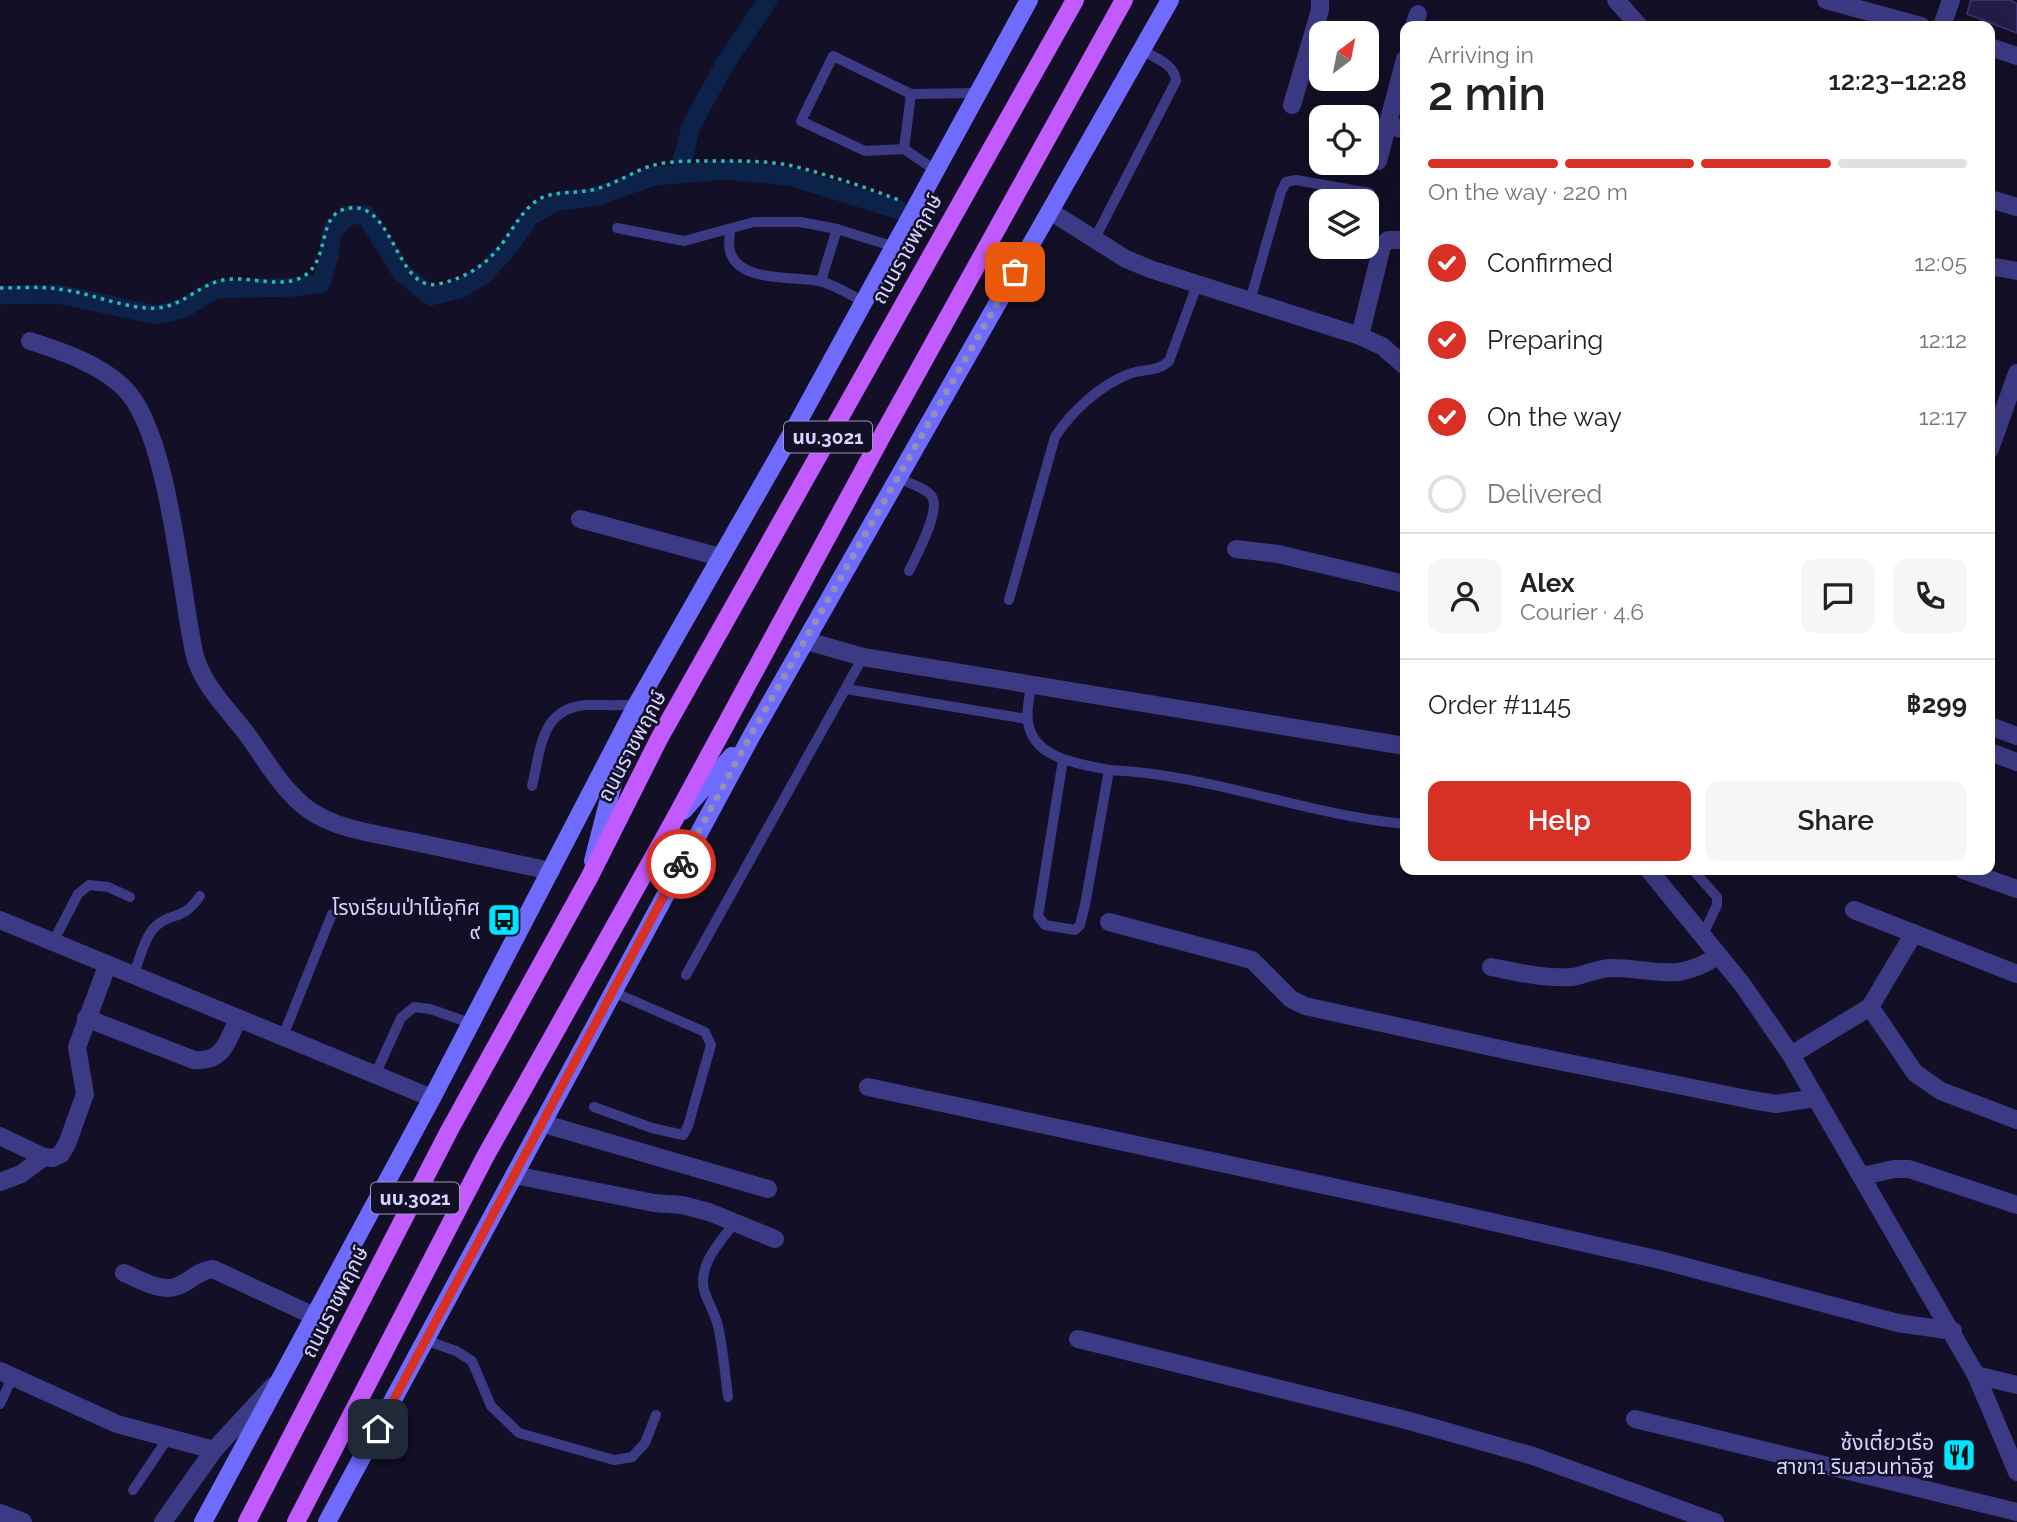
<!DOCTYPE html>
<meta charset="utf-8">
<style>
body{margin:0;font-family:Raleway,"Noto Sans Thai",sans-serif;background:#f6f6f6;color:#222;height:100vh;display:flex;flex-direction:column;font-size:26px;white-space:nowrap}
*{box-sizing:border-box;margin:0}
p{font-size:23px;color:#767676}
.icon{flex:none;width:38px;height:38px;fill:none;stroke:currentColor;stroke-width:2;stroke-linecap:round;stroke-linejoin:round}
.map{position:relative;flex:1;overflow:hidden}
.sheet{position:absolute;left:1400px;top:21px;width:595px;height:854px;display:flex;flex-direction:column;background:#fff;border-radius:14px;box-shadow:0 7px 28px #0002}
.sheet>*{flex:none}
.needle{width:46px;rotate:32deg}
.tools{position:absolute;left:1309px;top:21px;display:grid;gap:14px}
.tools a{display:grid;place-items:center;width:70px;height:70px;border-radius:14px;background:#fff;box-shadow:0 7px 28px #0002;font-size:35px}
.pin{position:absolute;display:grid;place-items:center;width:60px;height:60px;color:#fff;margin:-30px;border-radius:14px;box-shadow:0 4px 10px #0006}
.courier{position:absolute;display:grid;place-items:center;width:70px;height:70px;margin:-35px;border:5px solid #d93025;border-radius:50%;background:#fff;color:#222;box-shadow:0 2px 9px #0007}
.summary em{font-style:normal;font-weight:600}
.summary div{display:flex;flex-direction:column-reverse}
.summary{display:flex;align-items:center;justify-content:space-between;height:119px;padding:0 28px}
h1{font-size:46px;font-weight:600;line-height:52px}
.bar{display:grid;grid-template-columns:repeat(4,1fr);gap:10px 7px;align-content:center;height:84px;padding:0 28px}
.bar i{height:9px;border-radius:5px;background:#e0e0e0}
.bar .current{background:#d93025}
.bar p{grid-column:span 4}
.line{display:flex;align-items:center;gap:18px;padding:0 28px;border-top:2px solid #e0e0e0}
.line div{flex:1}
.round{display:grid;place-items:center;flex:none;width:74px;height:74px;border-radius:14px;background:#f6f6f6}
ol{padding:0 28px;list-style:none}
li{display:flex;align-items:center;gap:21px;height:77px}
li p{margin-inline-start:auto}
li .icon{padding:7px;border-radius:50%;background:#d93025;color:#fff;stroke-width:4}
li:last-child{color:#767676}
li i{width:38px;height:38px;border:4px solid #e0e0e0;border-radius:50%}
.action{display:flex;gap:14px;margin-top:auto;padding:14px 28px}
.action a{flex:1;height:80px;border-radius:14px;background:#d93025;color:#fff;font-size:28px;font-weight:600;line-height:80px;text-align:center}
.action a+a{background:#f6f6f6;color:#222}
.map>svg:first-child{display:block}
.lines{fill:none;stroke-linecap:round;stroke-linejoin:round}
.canal{stroke:#0c2248;stroke-width:19}
.building{fill:#241b47;stroke:#3b2d73;stroke-width:2}
.path{stroke:#2fb8b0;stroke-width:3.5;stroke-dasharray:3.5 5;stroke-linecap:butt}
.lane{stroke:#3d3a85;stroke-width:10}
.street{stroke:#3d3a85;stroke-width:18}
.secondary{stroke:#6f6bff;stroke-width:18}
.primary{stroke:#c25bff;stroke-width:18}
.done{stroke:#948fb3;stroke-width:7;stroke-dasharray:0 12.6}
.route{stroke:#d93025;stroke-width:9}
.labels{text-anchor:middle;stroke-width:5;stroke-linejoin:round;paint-order:stroke}
.shield{fill:#130f26;stroke:#9e99be;stroke-width:2}
.shield-label{font-size:19px;font-weight:bold;fill:#d9d4ff}
.street-label{font-size:21px;fill:#d9d4ff;stroke:#130f26}
.poi-label{font-size:21px;fill:#d9d4ff;stroke:#130f26;text-anchor:end}
</style>
<div class="map">
<svg width="2017" height="1522" viewBox="0 0 2017 1522">
<rect width="100%" height="100%" fill="#130f26"/>
<g class="lines">
<!-- canal -->
<g class="canal">
<path d="M679,174L691,126L725,64L768,0"/>
<path d="M0,295L58,294L156,315L182,309L216,289L297,287L321,283L329,257L332,231L349,215H366L401,272L431,296L460,289L483,275L509,247L530,216L558,201L594,197L654,176L726,170L789,176L899,210"/>
</g>
</g>
<!-- building -->
<path class="building" d="M1971,0H2010L2017,4V33L1967,14Z"/>
<g class="lines">
<!-- path -->
<path class="path" d="M0,288C19,288 39,286 58,289C89,292 127,310 157,308C182,306 197,287 219,281C244,274 275,288 298,279C334,265 313,212 350,208C394,202 397,293 438,284C467,278 490,263 506,238C515,225 523,211 536,201C552,190 574,194 592,190C615,185 631,172 651,166C666,161 688,161 704,161C732,161 765,160 793,166C829,175 865,187 899,200"/>
<!-- lane -->
<g class="lane">
<path d="M904,149L911,94"/>
<path d="M935,170L904,149L865,151L801,121L833,56L911,94L979,93"/>
<path d="M617,228L684,241L754,222H800L837,229L895,247"/>
<path d="M730,229C730,236 728,245 730,251C738,283 795,276 819,281C834,284 850,295 864,302"/>
<path d="M1094,240L1176,81C1175,64 1155,58 1142,50"/>
<path d="M821,281L837,229"/>
<path d="M1250,301L1281,192L1286,182L1296,180L1370,193"/>
<path d="M898,478C908,483 927,488 932,497C941,511 916,556 909,571"/>
<path d="M1009,600L1055,437C1071,412 1100,385 1129,374C1144,368 1156,373 1169,361L1197,285"/>
<path d="M1031,683C1030,696 1026,710 1028,722C1033,759 1080,764 1109,770L1085,905L1080,925L1075,930L1045,925L1038,916L1063,760"/>
<path d="M846,689L1027,719"/>
<path d="M1109,770C1210,774 1305,815 1405,824"/>
<path d="M532,786C541,750 540,707 588,705C604,705 620,706 637,704"/>
<path d="M1693,870L1717,897V905L1702,937"/>
<path d="M53,942L78,894L89,885L108,887L130,897"/>
<path d="M686,975L863,657"/>
<path d="M133,976C139,962 144,937 156,926C173,911 182,922 200,896"/>
<path d="M283,1036L332,914"/>
<path d="M375,1075L401,1018L414,1007L430,1009L470,1023"/>
<path d="M594,1107L652,1128L683,1135L688,1126L711,1045L705,1032L611,991"/>
<path d="M425,1340L456,1351L472,1361L491,1406L519,1433L614,1460L632,1457L645,1443L656,1415"/>
<path d="M728,1397C725,1373 723,1349 718,1326C715,1313 708,1303 704,1290C698,1264 721,1241 735,1222"/>
<path d="M0,1404L12,1378"/>
<path d="M133,1490L168,1438"/>
</g>
<!-- street -->
<g class="street">
<path d="M1616,0L1639,26"/>
<path d="M1826,0L1921,26"/>
<path d="M1414,26L1418,14"/>
<path d="M1942,26L1951,0"/>
<path d="M1990,47L2017,56"/>
<path d="M1292,105L1320,10V0"/>
<path d="M1387,125L1405,130"/>
<path d="M1378,161L1405,59"/>
<path d="M1990,199L2017,207"/>
<path d="M1050,211L1126,259L1150,269L1360,336L1382,346L1405,366"/>
<path d="M1995,267L2017,271"/>
<path d="M1360,336L1382,246L1388,240H1405"/>
<path d="M30,341C61,351 100,364 124,388C169,432 180,588 194,652C201,685 230,711 249,737C267,762 283,791 309,810C338,830 377,834 410,841C457,851 504,861 551,871"/>
<path d="M1990,449L2017,373"/>
<path d="M580,519L720,557"/>
<path d="M1236,549L1278,554L1405,584"/>
<path d="M807,641L863,657L1405,746"/>
<path d="M1990,726L2017,736"/>
<path d="M1990,752L2017,762"/>
<path d="M1649,870L1742,984L1791,1055L1976,1375L2017,1472"/>
<path d="M1963,870L2017,889"/>
<path d="M1854,910L2017,974"/>
<path d="M0,920L432,1098"/>
<path d="M1109,922L1252,960L1291,999L1305,1006L1514,1052L1752,1100L1776,1104L1816,1098"/>
<path d="M1491,967C1517,972 1544,979 1572,977C1586,975 1599,967 1614,968C1660,969 1675,983 1718,956"/>
<path d="M1870,1007L1915,1073L1941,1091L2017,1120"/>
<path d="M86,1018L194,1060C223,1063 228,1041 238,1018"/>
<path d="M1791,1055L1870,1007L1914,933"/>
<path d="M868,1087L1435,1209L1660,1260L1898,1323L1953,1331"/>
<path d="M541,1123L768,1189"/>
<path d="M0,1136L44,1157L53,1158L61,1154L67,1144L85,1094L77,1047L107,966"/>
<path d="M514,1175L654,1203L682,1205L709,1212L775,1239"/>
<path d="M1862,1176L1894,1169H1909L2017,1205"/>
<path d="M0,1182L21,1174L44,1157"/>
<path d="M124,1273C139,1279 161,1293 178,1286C191,1281 197,1271 213,1269L314,1316"/>
<path d="M1078,1339L1406,1420L1533,1456L1715,1522"/>
<path d="M0,1371L117,1424L214,1450"/>
<path d="M1976,1375L2017,1385"/>
<path d="M1635,1419L2017,1512"/>
<path d="M0,1513L23,1522"/>
<path d="M163,1522L214,1450L273,1386"/>
</g>
<!-- secondary -->
<g class="secondary">
<path d="M683,811L732,756"/>
<path d="M593,861L620,756"/>
<path d="M203,1522L432,1098L637,704L798,422L1029,0"/>
<path d="M327,1522L753,733L1170,0"/>
</g>
<!-- primary -->
<g class="primary">
<path d="M247,1522L449,1131L589,878L660,737L1075,0"/>
<path d="M296,1522L485,1157L673,822L882,436L1124,0"/>
</g>
</g>
<g class="lines">
<!-- done -->
<path class="done" d="M681,864L752,733L1015,272"/>
<!-- route -->
<path class="route" d="M378,1429L681,864"/>
</g>
<!-- icons -->
<defs>
<symbol id="bus-square" viewBox="-11 -11 22 22"><rect x="-9" y="-9" width="18" height="18" rx="4" fill="#00e5ff" stroke="#130f26"/><path d="M-5-6H5V4H4V6H2V4H-2V6H-4V4H-5ZM-3.5-4V0h7V-4ZM-3.5 1.2v1.5H-2V1.2ZM2 1.2v1.5H3.5V1.2Z" fill="#111"/></symbol>
<symbol id="restaurant-square" viewBox="-11 -11 22 22"><rect x="-9" y="-9" width="18" height="18" rx="4" fill="#00e5ff" stroke="#130f26"/><path d="M-5-6h1v4h1v-4h1v4h1v-4h1v5L-1.5 .5V6h-2V.5L-5-1ZM5-6V6H3V1.5H1.5Q1.5-4 5-6Z" fill="#111"/></symbol>
</defs>
<g fill-rule="evenodd">
<use href="#bus-square" x="485" y="901" width="38" height="38"/>
<use href="#restaurant-square" x="1940" y="1436" width="38" height="38"/>
</g>
<g class="labels">
<!-- shield labels -->
<g class="shield">
<rect x="784" y="421.5" width="88" height="31" rx="5"/>
<rect x="371" y="1182.5" width="88" height="31" rx="5"/>
</g>
<g class="shield-label">
<text x="828" y="444">นบ.3021</text>
<text x="415" y="1205">นบ.3021</text>
</g>
<!-- street labels -->
<g class="street-label">
<text transform="translate(907 249) rotate(-61)" y="7">ถนนราชพฤกษ์</text>
<text transform="translate(632 746) rotate(-62)" y="7">ถนนราชพฤกษ์</text>
<text transform="translate(335 1302) rotate(-63)" y="7">ถนนราชพฤกษ์</text>
</g>
<!-- poi labels -->
<g class="poi-label">
<text x="480" y="915">โรงเรียนป่าไม้อุทิศ<tspan x="480" dy="24">๙</tspan></text>
<text x="1934" y="1450">ซ้งเตี๋ยวเรือ<tspan x="1934" dy="24">สาขา1 ริมสวนท่าอิฐ</tspan></text>
</g>
</g>
</svg>
<div class="tools">
<a><svg class="needle" viewBox="-14 -14 28 28"><path d="M0-13l5 13h-10z" fill="#e53935"/><path d="M0 13l5-13h-10z" fill="#767676"/></svg></a>
<a><svg class="icon" aria-label="locate" viewBox="0 0 24 24"><circle cx="12" cy="12" r="6"/><path d="M12 2v4M12 18v4M2 12h4M18 12h4"/></svg></a>
<a><svg class="icon" aria-label="layers" viewBox="0 0 24 24"><path d="M12 4l9 5-9 5-9-5zM3 14l9 5 9-5"/></svg></a>
</div>
<div class="pin" style="left:1015px;top:272px;background:#ea580c"><svg class="icon" aria-label="bag" viewBox="0 0 24 24"><path d="M5 8h14l-1 12H6zM9 8a3 3 0 0 1 6 0"/></svg></div>
<div class="pin" style="left:378px;top:1429px;background:#1f2937"><svg class="icon" aria-label="home" viewBox="0 0 24 24"><path d="M3 11l9-7 9 7M6 9v11h12V9"/></svg></div>
<div class="courier" style="left:681px;top:864px"><svg class="icon" aria-label="bike" viewBox="0 0 24 24"><circle cx="6" cy="16" r="4"/><circle cx="18" cy="16" r="4"/><path d="M6 16l4-8h5l3 8M10 8l3 8H6M13 5h3"/></svg></div>
<section class="sheet">
<div class="summary"><div><h1>2 min</h1><p>Arriving in</p></div><em>12:23–12:28</em></div>
<div class="bar"><i class="current"></i><i class="current"></i><i class="current"></i><i></i><p>On the way · 220 m</p></div>
<ol>
<li><svg class="icon" aria-label="check" viewBox="0 0 24 24"><path d="M5 12l5 5 9-10"/></svg>Confirmed<p>12:05</p></li>
<li><svg class="icon" aria-label="check" viewBox="0 0 24 24"><path d="M5 12l5 5 9-10"/></svg>Preparing<p>12:12</p></li>
<li><svg class="icon" aria-label="check" viewBox="0 0 24 24"><path d="M5 12l5 5 9-10"/></svg>On the way<p>12:17</p></li>
<li><i></i>Delivered</li>
</ol>
<div class="line" style="height:126px"><a class="round"><svg class="icon" aria-label="person" viewBox="0 0 24 24"><circle cx="12" cy="8" r="4"/><path d="M4 21q1-7 8-7t8 7"/></svg></a><div><b>Alex</b><p>Courier · 4.6</p></div><a class="round"><svg class="icon" aria-label="chat" viewBox="0 0 24 24"><path d="M4 5h16v11H9l-5 4z"/></svg></a><a class="round"><svg class="icon" aria-label="phone" viewBox="0 0 24 24"><path d="M5 4h4l2 5-3 2q2 4 5 5l2-3 5 2v4C11 20 4 13 5 4z"/></svg></a></div>
<div class="line" style="height:91px"><div>Order #1145</div><b>฿299</b></div>
<div class="action"><a>Help</a><a>Share</a></div>
</section>
</div>
